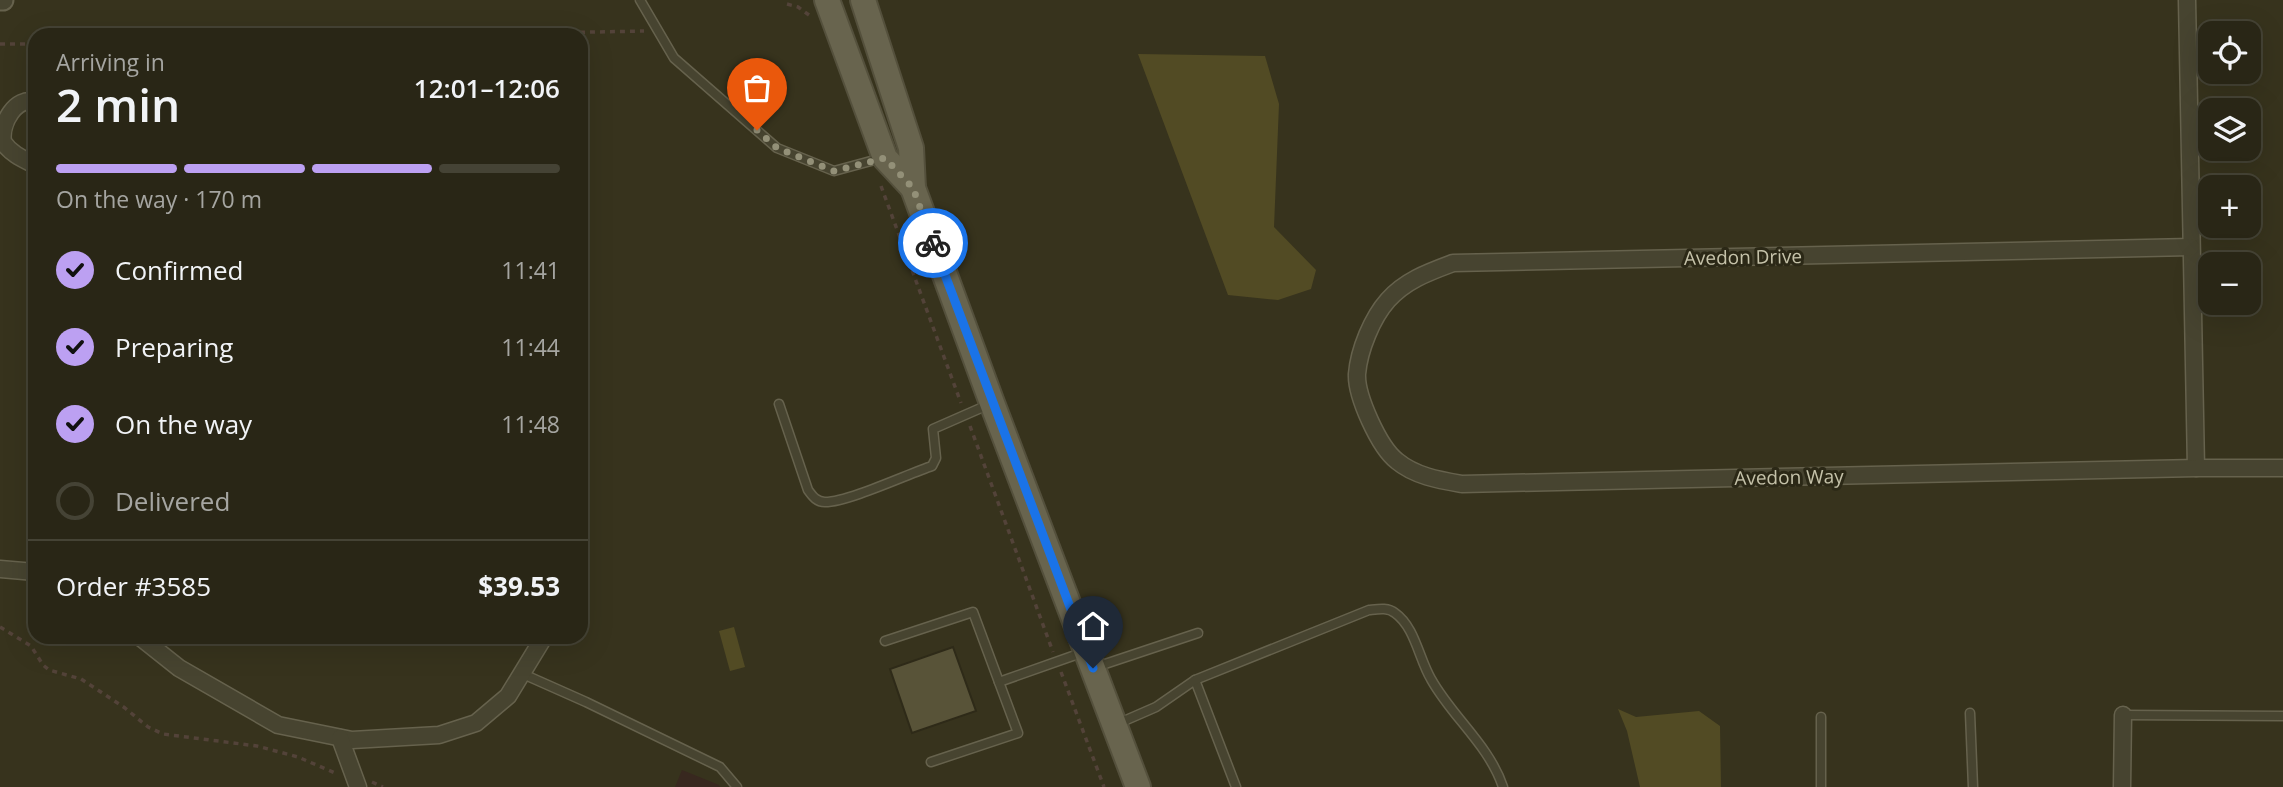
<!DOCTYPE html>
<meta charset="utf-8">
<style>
body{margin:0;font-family:"Open Sans",sans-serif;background:#312e1f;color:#f1f3f6;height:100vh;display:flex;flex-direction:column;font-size:26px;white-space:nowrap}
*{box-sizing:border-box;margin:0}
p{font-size:23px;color:#a5a5a1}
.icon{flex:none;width:38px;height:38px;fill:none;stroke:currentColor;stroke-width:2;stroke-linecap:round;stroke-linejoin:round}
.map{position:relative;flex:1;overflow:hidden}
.sheet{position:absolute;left:28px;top:28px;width:560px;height:616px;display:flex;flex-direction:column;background:#292616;border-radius:21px;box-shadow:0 7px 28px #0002,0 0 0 2px #454335}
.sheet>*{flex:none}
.controls{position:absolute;left:2198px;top:21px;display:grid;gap:14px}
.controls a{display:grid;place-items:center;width:63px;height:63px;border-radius:14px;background:#292616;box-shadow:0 7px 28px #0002,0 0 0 2px #454335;font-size:35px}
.pin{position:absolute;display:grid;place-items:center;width:60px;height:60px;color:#fff;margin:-72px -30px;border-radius:50% 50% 50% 0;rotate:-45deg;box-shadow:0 0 7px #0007}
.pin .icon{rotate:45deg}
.courier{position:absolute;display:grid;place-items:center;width:70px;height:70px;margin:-35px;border:5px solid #1a73e8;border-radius:50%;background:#fff;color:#222;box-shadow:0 2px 9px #0007}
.overview em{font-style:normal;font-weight:600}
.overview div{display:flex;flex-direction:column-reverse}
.overview{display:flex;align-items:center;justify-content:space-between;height:119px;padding:0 28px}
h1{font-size:46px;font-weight:600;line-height:52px}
.bar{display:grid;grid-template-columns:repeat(4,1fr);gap:10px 7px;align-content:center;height:84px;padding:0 28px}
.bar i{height:9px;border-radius:5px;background:#454335}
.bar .active{background:#bca0f2}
.bar p{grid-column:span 4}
.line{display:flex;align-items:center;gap:18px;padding:0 28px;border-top:2px solid #454335}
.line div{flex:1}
ol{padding:0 28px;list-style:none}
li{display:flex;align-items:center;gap:21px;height:77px}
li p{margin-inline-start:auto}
li .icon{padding:7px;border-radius:50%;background:#bca0f2;color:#111;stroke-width:4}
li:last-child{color:#a5a5a1}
li i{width:38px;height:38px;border:4px solid #454335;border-radius:50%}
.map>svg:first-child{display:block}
.green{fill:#38281f}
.water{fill:#524b24}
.building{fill:#585338;stroke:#2e2a18;stroke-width:2}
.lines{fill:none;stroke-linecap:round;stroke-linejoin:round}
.service-casing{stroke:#66624d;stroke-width:11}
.minor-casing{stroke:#66624d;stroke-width:19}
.tertiary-casing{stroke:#66624d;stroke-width:23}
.primary-casing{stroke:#54503c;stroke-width:28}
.path{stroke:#534339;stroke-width:3.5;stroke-dasharray:5 5;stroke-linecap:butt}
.service{stroke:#474430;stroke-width:8}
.minor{stroke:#474430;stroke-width:16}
.tertiary{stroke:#474430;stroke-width:19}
.primary{stroke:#68644e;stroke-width:24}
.done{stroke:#939078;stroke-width:7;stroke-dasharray:0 12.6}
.route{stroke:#1a73e8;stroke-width:9}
.labels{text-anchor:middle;stroke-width:6;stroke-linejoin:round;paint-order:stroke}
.street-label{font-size:19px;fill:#c5c2a9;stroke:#2b2816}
</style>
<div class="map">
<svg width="2283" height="787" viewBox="0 0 2283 787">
<rect width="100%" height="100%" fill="#37331d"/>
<!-- green -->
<path class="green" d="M682,770L719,785L720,787H675Z"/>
<!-- water -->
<g class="water">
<path d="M1138,54L1265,56L1279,104L1274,227L1316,270L1311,289L1278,300L1228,295Z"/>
<path d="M734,627L745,667L730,671L719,631Z"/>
<path d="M1618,709L1636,717L1699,711L1720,726L1721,787H1640L1627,731Z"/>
</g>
<!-- building -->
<path class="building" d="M953,647L976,711L912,733L890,669Z"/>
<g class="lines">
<defs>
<g id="service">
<path d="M640,0L674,58L777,148L834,171L882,158"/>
<path d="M779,404L808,490C813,497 817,502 825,502C848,502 908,474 932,466L936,458L933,429L990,404"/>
<path d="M885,641L973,612L999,682"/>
<path d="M1096,667L1198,633"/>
<path d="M523,674L586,702L720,767L737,787"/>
<path d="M1195,680L1236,787"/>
<path d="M1970,713L1973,787"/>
<path d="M2123,715L2283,716"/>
<path d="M1821,717V787"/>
<path d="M1117,724L1156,707L1195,680L1369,610C1378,609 1388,607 1395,613C1415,627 1419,659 1431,679C1452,717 1489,745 1503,787"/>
<path d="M931,762L1018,733L999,682L1084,652"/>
</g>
<g id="minor">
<path d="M2187,0L2196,468"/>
<path d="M35,102C16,96 0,123 3,142C11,154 23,159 35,165"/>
<path d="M2191,247L1453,263C1429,272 1406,280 1388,300C1372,318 1359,350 1357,374C1356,396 1379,447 1397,461C1415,476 1439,480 1462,484L2196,468H2283"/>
<path d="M0,569L35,572"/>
<path d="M140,637L179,668L278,725L352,740L439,735L476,723L508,696L544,637"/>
<path d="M340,738L358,787"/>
<path d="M2122,787L2123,715"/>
</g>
<path id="tertiary" d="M0,0H3"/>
<g id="primary">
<path d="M827,0L885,158L913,188"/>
<path d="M863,0L911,148L913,188L992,403L1138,787"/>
</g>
</defs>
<!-- service casing -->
<use href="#service" class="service-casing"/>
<!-- minor casing -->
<use href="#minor" class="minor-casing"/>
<!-- tertiary casing -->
<use href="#tertiary" class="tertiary-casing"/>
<!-- primary casing -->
<use href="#primary" class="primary-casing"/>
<!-- path -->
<g class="path">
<path d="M787,4L798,7L809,15"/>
<path d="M450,35L644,31"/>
<path d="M0,44H35"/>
<path d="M881,186L961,403"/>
<path d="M970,426L1053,652"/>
<path d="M0,627L31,646L43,665L49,670L81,679L125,708L148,727L163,734L257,746L298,757L335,773"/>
<path d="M1061,672L1104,787"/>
<path d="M372,782L383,787"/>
</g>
<!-- service -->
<use href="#service" class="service"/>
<!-- minor -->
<use href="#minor" class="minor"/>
<!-- tertiary -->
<use href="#tertiary" class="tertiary"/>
<!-- primary -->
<use href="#primary" class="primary"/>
</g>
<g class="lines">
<!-- done -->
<path class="done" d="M757,130L777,148L834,171L885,158L913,188L933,243"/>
<!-- route -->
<path class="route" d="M933,243L1093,668"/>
</g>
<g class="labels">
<!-- street labels -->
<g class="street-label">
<text transform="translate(1743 257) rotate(-1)" y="7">Avedon Drive</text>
<text transform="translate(1789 477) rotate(-1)" y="7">Avedon Way</text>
</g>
</g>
</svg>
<div class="controls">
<a><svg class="icon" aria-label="locate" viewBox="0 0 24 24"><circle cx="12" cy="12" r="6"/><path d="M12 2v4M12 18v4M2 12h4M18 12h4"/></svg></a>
<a><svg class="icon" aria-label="layers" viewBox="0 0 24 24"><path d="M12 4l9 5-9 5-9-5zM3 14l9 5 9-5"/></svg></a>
<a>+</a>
<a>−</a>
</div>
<div class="pin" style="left:757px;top:130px;background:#ea580c"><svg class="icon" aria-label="bag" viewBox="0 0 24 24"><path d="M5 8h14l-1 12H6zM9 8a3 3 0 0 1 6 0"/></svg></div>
<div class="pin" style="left:1093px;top:668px;background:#1f2937"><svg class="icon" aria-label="home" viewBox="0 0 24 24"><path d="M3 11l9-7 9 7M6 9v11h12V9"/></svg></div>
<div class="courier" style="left:933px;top:243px"><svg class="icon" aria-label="bike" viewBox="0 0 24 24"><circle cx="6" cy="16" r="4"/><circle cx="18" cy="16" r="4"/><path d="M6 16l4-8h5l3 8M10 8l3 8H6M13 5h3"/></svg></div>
<section class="sheet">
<div class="overview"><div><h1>2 min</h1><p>Arriving in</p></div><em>12:01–12:06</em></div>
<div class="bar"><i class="active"></i><i class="active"></i><i class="active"></i><i></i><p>On the way · 170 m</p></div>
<ol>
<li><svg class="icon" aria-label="check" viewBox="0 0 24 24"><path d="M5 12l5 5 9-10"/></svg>Confirmed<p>11:41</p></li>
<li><svg class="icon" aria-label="check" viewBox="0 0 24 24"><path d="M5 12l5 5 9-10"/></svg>Preparing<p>11:44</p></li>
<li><svg class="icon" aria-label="check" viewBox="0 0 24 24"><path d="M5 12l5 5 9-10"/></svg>On the way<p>11:48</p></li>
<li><i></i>Delivered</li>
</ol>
<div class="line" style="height:91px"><div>Order #3585</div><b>$39.53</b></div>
</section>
</div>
